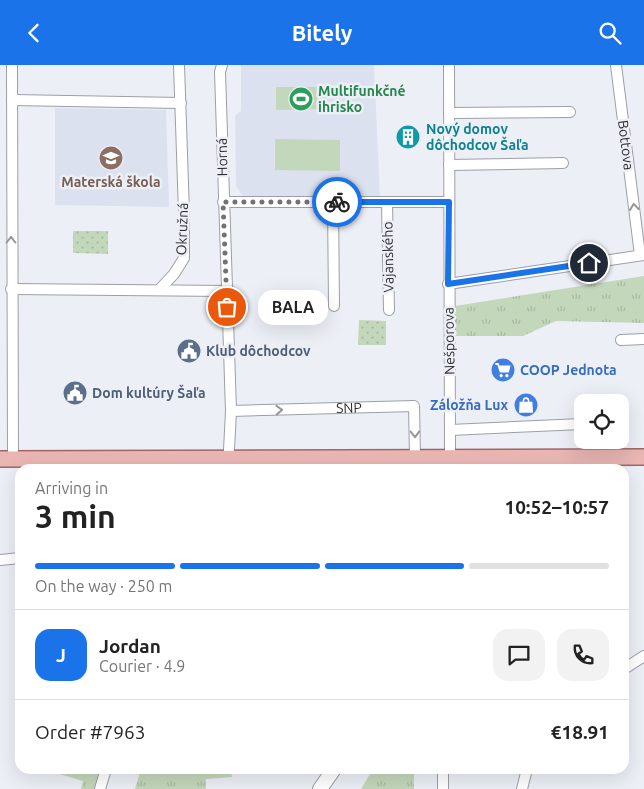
<!DOCTYPE html>
<meta charset="utf-8">
<style>
body{margin:0;font-family:Ubuntu,sans-serif;background:#f2f2f2;color:#222;height:100vh;display:flex;flex-direction:column;font-size:19px;white-space:nowrap}
*{box-sizing:border-box;margin:0}
p{font-size:16px;color:#767676}
.icon{flex:none;width:28px;height:28px;fill:none;stroke:currentColor;stroke-width:2;stroke-linecap:round;stroke-linejoin:round}
.map{position:relative;flex:1;overflow:hidden}
.panel{position:absolute;left:15px;top:399px;width:614px;height:310px;display:flex;flex-direction:column;background:#fff;border-radius:15px;box-shadow:0 5px 20px #0002}
.panel>*{flex:none}
.fabs{position:absolute;left:574px;top:329px;display:grid;gap:10px}
.fabs a{display:grid;place-items:center;width:55px;height:55px;border-radius:10px;background:#fff;box-shadow:0 5px 20px #0002;font-size:25px}
.pin{position:absolute;display:grid;place-items:center;width:42px;height:42px;color:#fff;margin:-21px;border:2px solid #fff;border-radius:50%;box-shadow:0 1px 5px #0007}
.courier{position:absolute;display:grid;place-items:center;width:50px;height:50px;margin:-25px;border:4px solid #1a73e8;border-radius:50%;background:#fff;color:#222;box-shadow:0 1px 6px #0007}
.bubble{position:absolute;height:35px;border-radius:15px;background:#fff;box-shadow:0 5px 20px #0002;font-size:16px;font-weight:700;line-height:35px;text-align:center}
.headline em{font-style:normal;font-weight:700}
.headline div{display:flex;flex-direction:column-reverse}
.headline{display:flex;align-items:center;justify-content:space-between;height:85px;padding:0 20px}
h1{font-size:32px;font-weight:700;line-height:38px}
.bar{display:grid;grid-template-columns:repeat(4,1fr);gap:8px 5px;align-content:center;height:60px;padding:0 20px}
.bar i{height:6px;border-radius:4px;background:#e0e0e0}
.bar .selected{background:#1a73e8}
.bar p{grid-column:span 4}
.line{display:flex;align-items:center;gap:12px;padding:0 20px;border-top:1px solid #e0e0e0}
.line div{flex:1}
.round{display:grid;place-items:center;flex:none;width:52px;height:52px;border-radius:15px;background:#f2f2f2}
header{display:flex;justify-content:space-between;align-items:center;height:65px;padding:0 20px;background:#1a73e8;color:#fff;font-size:22px;font-weight:700}
.map>svg:first-child{display:block}
.built{fill:#dce1ef}
.grass{fill:url(#grass-tufts)}
.park{fill:url(#park-dots)}
.pitch{fill:#c3d7bb}
.lines{fill:none;stroke-linecap:round;stroke-linejoin:round}
.street-casing{stroke:#9d9fa6;stroke-width:12}
.secondary-casing{stroke:#9d9fa6;stroke-width:16}
.primary-casing{stroke:#9e6766;stroke-width:18}
.street{stroke:#fff;stroke-width:10}
.secondary{stroke:#fff;stroke-width:14}
.primary{stroke:#e9b6b4;stroke-width:15}
.oneway{stroke:#969698}
.done{stroke:#707276;stroke-width:5;stroke-dasharray:0 9}
.route{stroke:#1a73e8;stroke-width:6}
.labels{text-anchor:middle;stroke-width:5;stroke-linejoin:round;paint-order:stroke}
.leisure-label{font-size:14px;font-weight:bold;fill:#27864d;stroke:#edeff7;text-anchor:start}
.culture-label{font-size:14px;font-weight:bold;fill:#0d838f;stroke:#edeff7;text-anchor:start}
.street-label{font-size:14px;fill:#2d2e31;stroke:#edeff7}
.education-label{font-size:14px;font-weight:bold;fill:#785e54;stroke:#edeff7}
.service-label{font-size:14px;font-weight:bold;fill:#4e5e75;stroke:#edeff7;text-anchor:start}
.shop-label{font-size:14px;font-weight:bold;fill:#366cbe;stroke:#edeff7;text-anchor:start}
</style>
<header><svg class="icon" aria-label="back" viewBox="0 0 24 24"><path d="M15 5l-7 7 7 7"/></svg>Bitely<svg class="icon" aria-label="search" viewBox="0 0 24 24"><circle cx="10" cy="10" r="6"/><path d="M15 15l6 6"/></svg></header>
<div class="map">
<svg width="644" height="724" viewBox="0 0 644 724">
<defs>
<pattern id="grass-tufts" width="24" height="20" patternUnits="userSpaceOnUse" patternTransform="scale(1.25)"><rect width="24" height="20" fill="#c3d7bb"/><path d="M3 7l-1-3M5 7V3M7 7l1-3M15 17l-1-3M17 17v-4M19 17l1-3" fill="none" stroke="#a8b9a1"/></pattern>
<pattern id="park-dots" width="8" height="8" patternUnits="userSpaceOnUse" patternTransform="scale(1.25)"><rect width="8" height="8" fill="#c3d7bb"/><path d="M2 2h.1M6 6h.1" fill="none" stroke="#a8b9a1" stroke-width="1.8" stroke-linecap="round"/></pattern>
</defs>
<rect width="100%" height="100%" fill="#edeff7"/>
<!-- built -->
<g class="built">
<path d="M241,0H374L380,132L244,133L236,121L235,51L241,46Z"/>
<path d="M55,43L166,45L169,142L55,140Z"/>
</g>
<!-- grass -->
<g class="grass">
<path d="M644,211V258L556,256L523,271H455V241Z"/>
<path d="M43,704H101L95,724H81L83,716Z"/>
<path d="M141,704H231L232,712L206,714V724H135Z"/>
<path d="M373,704H414V724H361Z"/>
</g>
<!-- park -->
<g class="park">
<path d="M73,166H108V189L73,188Z"/>
<path d="M359,255L386,256V280H358Z"/>
</g>
<!-- pitch -->
<g class="pitch">
<path d="M276,22H327V44L276,45Z"/>
<path d="M275,74L340,75V106L275,105Z"/>
</g>
<g class="lines">
<defs>
<g id="street">
<path d="M12,0L13,394"/>
<path d="M222,0L220,7L231,346L228,404"/>
<path d="M449,0L450,392"/>
<path d="M616,0L640,190"/>
<path d="M12,35L181,38"/>
<path d="M449,48L570,47"/>
<path d="M449,100L563,98"/>
<path d="M223,137H449"/>
<path d="M333,137L334,241"/>
<path d="M387,138L389,245"/>
<path d="M448,219L644,190"/>
<path d="M11,224L226,226"/>
<path d="M159,225L174,209L184,193V148L179,0"/>
<path d="M621,275L644,274"/>
<path id="s1" d="M231,346L414,341L415,392"/>
<path d="M450,365L582,359"/>
<path d="M0,495L20,493"/>
<path d="M624,604L644,591"/>
<path d="M443,704V724"/>
<path d="M100,724L106,704"/>
<path d="M522,724L527,704"/>
</g>
<g id="secondary">
<path d="M488,393L498,396L509,404"/>
<path d="M558,404L579,393"/>
<path d="M320,724L334,704"/>
</g>
<path id="primary" d="M0,394L644,392"/>
</defs>
<!-- street casing -->
<use href="#street" class="street-casing"/>
<!-- secondary casing -->
<use href="#secondary" class="secondary-casing"/>
<!-- primary casing -->
<use href="#primary" class="primary-casing"/>
<!-- street -->
<use href="#street" class="street"/>
<!-- secondary -->
<use href="#secondary" class="secondary"/>
<!-- primary -->
<use href="#primary" class="primary"/>
</g>
<!-- one-way arrows -->
<defs><path id="oneway-chevron" d="M-2-3.5L2.5 0L-2 3.5" fill="none" stroke-width="1.6" stroke-linecap="round" stroke-linejoin="round" transform="scale(1.25)"/></defs>
<g class="oneway">
<use href="#oneway-chevron" transform="translate(634 142) rotate(-97)"/>
<use href="#oneway-chevron" transform="translate(11 175) rotate(-90)"/>
<use href="#oneway-chevron" transform="translate(279 345) rotate(-2)"/>
<use href="#oneway-chevron" transform="translate(415 369) rotate(89)"/>
</g>
<g class="lines">
<!-- done -->
<path class="done" d="M227,242L223,137H337"/>
<!-- route -->
<path class="route" d="M337,137H449L448,219L589,198"/>
</g>
<!-- icons -->
<defs>
<symbol id="stadium-disc" viewBox="-11 -11 22 22"><circle r="9.5" fill="#2e9e5b" stroke="#edeff7"/><path d="M0-5a6.5 5 0 1 0 0 10a6.5 5 0 1 0 0-10ZM-3.5-1.8h7v3.6h-7Z" fill="#fff"/></symbol>
<symbol id="building-disc" viewBox="-11 -11 22 22"><circle r="9.5" fill="#0f9aa8" stroke="#edeff7"/><path d="M-4-6H4V6H1V3H-1V6H-4ZM-2.5-4.3h1.7v1.8h-1.7ZM.8-4.3h1.7v1.8H.8ZM-2.5-1h1.7V.8h-1.7ZM.8-1h1.7V.8H.8Z" fill="#fff"/></symbol>
<symbol id="school-disc" viewBox="-11 -11 22 22"><circle r="9.5" fill="#8d6e63" stroke="#edeff7"/><path d="M0-5L7-2L0 1L-7-2ZM-4 1L0 2.5L4 1V4Q0 6-4 4Z" fill="#fff"/></symbol>
<symbol id="civic-disc" viewBox="-11 -11 22 22"><circle r="9.5" fill="#5c6f8a" stroke="#edeff7"/><path d="M-.6-6.5H3V-4.5H.6V-3L4-1V1h2V6H-6V1h2V-1L-.6-3ZM-1.2 2.5V6h2.4V2.5Z" fill="#fff"/></symbol>
<symbol id="supermarket-disc" viewBox="-11 -11 22 22"><circle r="9.5" fill="#3f7fe0" stroke="#edeff7"/><path d="M-6-5.5h2.5l.6 2H6L4.5 2H-2.5L-4.4-4H-6ZM-1.5 3.2a1.3 1.3 0 1 0 .1 0ZM3 3.2a1.3 1.3 0 1 0 .1 0Z" fill="#fff"/></symbol>
<symbol id="shop-disc" viewBox="-11 -11 22 22"><circle r="9.5" fill="#3f7fe0" stroke="#edeff7"/><path d="M-5-2.5h2.3a2.7 3.5 0 0 1 5.4 0H5L5.5 6h-11ZM-1.5-2.5h3a1.5 2.3 0 0 0-3 0Z" fill="#fff"/></symbol>
</defs>
<g fill-rule="evenodd">
<use href="#stadium-disc" x="287" y="20" width="28" height="28"/>
<use href="#building-disc" x="394" y="58" width="28" height="28"/>
<use href="#school-disc" x="97" y="79" width="28" height="28"/>
<use href="#civic-disc" x="175" y="272" width="28" height="28"/>
<use href="#supermarket-disc" x="489" y="291" width="28" height="28"/>
<use href="#civic-disc" x="61" y="314" width="28" height="28"/>
<use href="#shop-disc" x="512" y="326" width="28" height="28"/>
</g>
<g class="labels">
<!-- leisure labels -->
<g class="leisure-label">
<text x="318" y="31">Multifunkčné<tspan x="318" dy="16">ihrisko</tspan></text>
</g>
<!-- culture labels -->
<g class="culture-label">
<text x="426" y="69">Nový domov<tspan x="426" dy="16">dôchodcov Šaľa</tspan></text>
</g>
<!-- street labels -->
<g class="street-label">
<text transform="translate(626 80) rotate(83)" y="5">Bottova</text>
<text transform="translate(222 92) rotate(-91)" y="5">Horná</text>
<text transform="translate(182 164) rotate(-88)" y="5">Okružná</text>
<text transform="translate(388 192) rotate(-91)" y="5">Vajanského</text>
<text transform="translate(449 276) rotate(-91)" y="5">Nešporova</text>
<text dy="5" stroke="none"><textPath href="#s1" startOffset="118">SNP</textPath></text>
</g>
<!-- education labels -->
<g class="education-label">
<text x="111" y="122">Materská škola</text>
</g>
<!-- service labels -->
<g class="service-label">
<text x="206" y="291">Klub dôchodcov</text>
<text x="92" y="333">Dom kultúry Šaľa</text>
</g>
<!-- shop labels -->
<g class="shop-label">
<text x="520" y="310">COOP Jednota</text>
<text x="508" y="345" text-anchor="end">Záložňa Lux</text>
</g>
</g>
</svg>
<div class="fabs">
<a><svg class="icon" aria-label="locate" viewBox="0 0 24 24"><circle cx="12" cy="12" r="6"/><path d="M12 2v4M12 18v4M2 12h4M18 12h4"/></svg></a>
</div>
<div class="pin" style="left:227px;top:242px;background:#ea580c"><svg class="icon" aria-label="bag" viewBox="0 0 24 24"><path d="M5 8h14l-1 12H6zM9 8a3 3 0 0 1 6 0"/></svg></div>
<div class="pin" style="left:589px;top:198px;background:#1f2937"><svg class="icon" aria-label="home" viewBox="0 0 24 24"><path d="M3 11l9-7 9 7M6 9v11h12V9"/></svg></div>
<div class="courier" style="left:337px;top:137px"><svg class="icon" aria-label="bike" viewBox="0 0 24 24"><circle cx="6" cy="16" r="4"/><circle cx="18" cy="16" r="4"/><path d="M6 16l4-8h5l3 8M10 8l3 8H6M13 5h3"/></svg></div>
<div class="bubble" style="left:258px;top:225px;width:70px">BALA</div>
<section class="panel">
<div class="headline"><div><h1>3 min</h1><p>Arriving in</p></div><em>10:52–10:57</em></div>
<div class="bar"><i class="selected"></i><i class="selected"></i><i class="selected"></i><i></i><p>On the way · 250 m</p></div>
<div class="line" style="height:90px"><b class="round" style="background:#1a73e8;color:#fff">J</b><div><b>Jordan</b><p>Courier · 4.9</p></div><a class="round"><svg class="icon" aria-label="chat" viewBox="0 0 24 24"><path d="M4 5h16v11H9l-5 4z"/></svg></a><a class="round"><svg class="icon" aria-label="phone" viewBox="0 0 24 24"><path d="M5 4h4l2 5-3 2q2 4 5 5l2-3 5 2v4C11 20 4 13 5 4z"/></svg></a></div>
<div class="line" style="height:65px"><div>Order #7963</div><b>€18.91</b></div>
</section>
</div>
